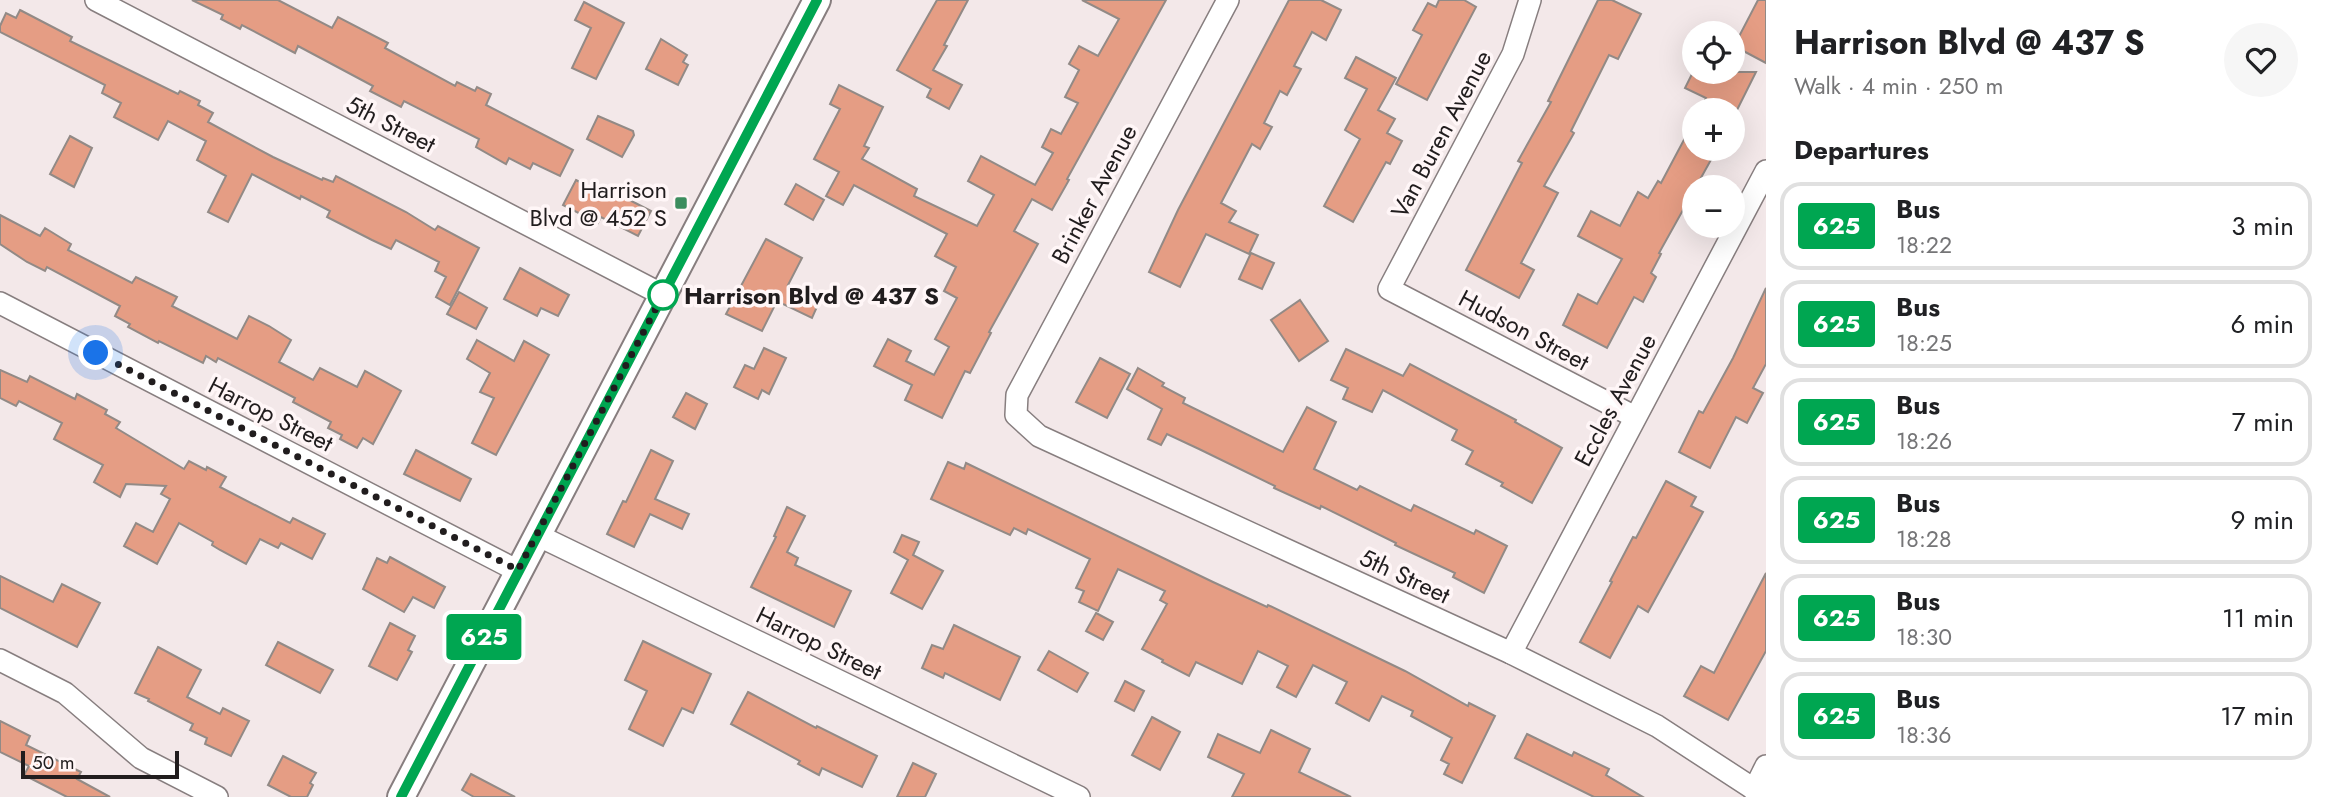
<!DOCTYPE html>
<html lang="en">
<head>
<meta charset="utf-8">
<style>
  body { margin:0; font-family:Jost,sans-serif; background:#f6f6f6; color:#202124; height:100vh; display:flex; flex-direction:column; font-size:26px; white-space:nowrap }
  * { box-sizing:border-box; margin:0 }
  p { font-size:23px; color:#757577 }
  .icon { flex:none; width:38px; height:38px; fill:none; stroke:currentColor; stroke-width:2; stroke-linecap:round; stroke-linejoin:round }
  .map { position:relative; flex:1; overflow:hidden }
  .panel { display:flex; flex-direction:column; background:#fff; width:560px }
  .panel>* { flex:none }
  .badge { padding:0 14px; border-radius:5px; font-size:24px; line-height:46px }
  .fabs { position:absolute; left:1682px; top:21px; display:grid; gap:14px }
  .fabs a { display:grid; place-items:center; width:63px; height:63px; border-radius:50%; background:#fff; box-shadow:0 7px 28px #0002; font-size:35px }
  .scale { position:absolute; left:21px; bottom:18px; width:158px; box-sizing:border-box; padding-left:7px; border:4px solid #211d1e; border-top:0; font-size:19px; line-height:24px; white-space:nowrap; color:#211d1e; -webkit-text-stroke:5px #fff6f7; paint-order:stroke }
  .you { position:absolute; width:35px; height:35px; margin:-18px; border:5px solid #fff; border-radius:50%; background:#1a73e8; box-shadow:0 0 0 10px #1a73e833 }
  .map>.badge { position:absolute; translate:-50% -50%; box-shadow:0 0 0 4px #fff }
  h2 { padding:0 28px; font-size:26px; line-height:63px }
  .round { display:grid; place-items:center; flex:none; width:74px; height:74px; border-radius:37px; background:#f6f6f6 }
  .headline { display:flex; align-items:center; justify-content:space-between; height:119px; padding:0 28px }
  h1 { font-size:33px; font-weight:700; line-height:52px }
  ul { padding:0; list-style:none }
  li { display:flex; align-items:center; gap:21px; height:88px; margin:0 14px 10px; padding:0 14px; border:4px solid #e0e0e0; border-radius:21px }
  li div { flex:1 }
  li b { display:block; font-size:26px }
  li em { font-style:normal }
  li .badge { min-width:77px; font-weight:700; text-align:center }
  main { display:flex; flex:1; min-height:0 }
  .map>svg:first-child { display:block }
  .building { fill:#e59d84; stroke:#928a86; stroke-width:2 }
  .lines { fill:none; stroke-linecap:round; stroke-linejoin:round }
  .minor-casing { stroke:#877e7f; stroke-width:24 }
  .major-casing { stroke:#877e7f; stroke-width:30 }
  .minor { stroke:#fff; stroke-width:21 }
  .major { stroke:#fff; stroke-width:26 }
  .line-casing { stroke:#fff; stroke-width:16 }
  .line { stroke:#00a651; stroke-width:10 }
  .walk { stroke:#211d1e; stroke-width:7; stroke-dasharray:0 12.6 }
  .poi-dot { fill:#3c8d5e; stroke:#fff6f7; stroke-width:2.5 }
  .stop-dot { fill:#fff; stroke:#00a651; stroke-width:3.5 }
  .labels { text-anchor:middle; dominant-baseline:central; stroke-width:7; stroke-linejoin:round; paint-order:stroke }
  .street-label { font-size:24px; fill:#211d1e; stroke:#fff6f7 }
  .poi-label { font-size:24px; fill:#211d1e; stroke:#fff6f7; text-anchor:end }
  .stop-label { font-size:24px; font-weight:bold; fill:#211d1e; stroke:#fff6f7; text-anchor:start }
</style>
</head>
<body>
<main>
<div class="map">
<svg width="1766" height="797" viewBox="0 0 1766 797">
  <rect width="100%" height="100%" fill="#f3e8e9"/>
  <g class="building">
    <polygon points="192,0 278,0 332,28 338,17 388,43 385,48 455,86 457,82 475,91 477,87 491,94 486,105 573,150 560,176 533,163 530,169 509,158 506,164 476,147 479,139 404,101 401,107 370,91 373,86 298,46 295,53 242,25 240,29 221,19 223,15"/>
    <polygon points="937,0 968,0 944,45 947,46 933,70 962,85 949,109 927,97 931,89 897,70"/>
    <polygon points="1082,0 1166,0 1067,179 1069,180 1052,210 1032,199 1014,231 1038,244 989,332 991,333 970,373 965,371 942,418 905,400 912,385 874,366 888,339 911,351 906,361 934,375 949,347 935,339 957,298 944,291 956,267 935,256 947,234 854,185 843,205 826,196 839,172 814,159 840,109 830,104 839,85 883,107 864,146 869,148 862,159 917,189 914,196 977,226 994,195 968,181 981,156 1035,185 1053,153 1042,147 1051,129 1061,134 1078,103 1065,97 1079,70 1069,64 1079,46 1098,56 1119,19"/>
    <polygon points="1289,0 1321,0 1341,10 1326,40 1312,32 1294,66 1301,69 1287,95 1280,91 1264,123 1272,127 1260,149 1252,144 1221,203 1236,211 1229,222 1258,235 1249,254 1206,234 1180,287 1149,272 1178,210"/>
    <polygon points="1439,0 1464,0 1476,7 1427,100 1396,84 1422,35 1413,30 1428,3 1436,7"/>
    <polygon points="1598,0 1612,0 1641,14 1618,59 1609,55 1571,131 1574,133 1544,186 1558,193 1521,263 1534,270 1519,298 1466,270 1522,163 1518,161 1551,102 1548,101"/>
    <polygon points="1758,0 1766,0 1766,63 1734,46"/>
    <polygon points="584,2 624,23 596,79 572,68 591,28 575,20"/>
    <polygon points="20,10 72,37 70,41 178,94 180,91 200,101 198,105 213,113 208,122 273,157 322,180 323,178 333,182 336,176 406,212 435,230 438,226 479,248 450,305 436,297 446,277 435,271 439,262 396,240 391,249 372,240 327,217 330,211 301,196 300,199 252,174 228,222 208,212 226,176 197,160 206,141 168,121 158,140 114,117 121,103 102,93 105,85 0,32 0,26 6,13 16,18"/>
    <polygon points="661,39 687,55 683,62 688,65 678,85 646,69"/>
    <polygon points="1356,57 1396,78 1378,110 1395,119 1387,133 1402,141 1390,164 1386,162 1353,222 1324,206 1360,139 1345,130 1367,89 1345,78"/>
    <polygon points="1693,72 1756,72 1737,110 1715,110 1703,104 1706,98 1685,88"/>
    <polygon points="598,116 633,131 634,135 622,157 587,139"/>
    <polygon points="1694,121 1694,149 1717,149 1659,253 1661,254 1651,273 1656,277 1643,302 1634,297 1607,348 1563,325 1578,294 1597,304 1622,259 1578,236 1591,211 1620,226 1638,192 1648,198 1658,181 1661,183"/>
    <polygon points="70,136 92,148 74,187 50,174"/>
    <polygon points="576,180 607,197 610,190 651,211 638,236 601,217 598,223 563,205"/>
    <polygon points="796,184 824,200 813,220 785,204"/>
    <polygon points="0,215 40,236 45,228 71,244 68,250 132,283 136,277 177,297 172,306 237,339 249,316 269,326 291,340 279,362 313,380 320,368 357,387 365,371 401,391 373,444 363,438 357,448 340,439 342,435 328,428 331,422 293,402 295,398 218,358 216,362 206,356 203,363 159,341 158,343 128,327 130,324 115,316 120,306 47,267 45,271 27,262 0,244"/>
    <polygon points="766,239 802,258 788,285 820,300 812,318 777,301 762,331 726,314"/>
    <polygon points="1251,253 1274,263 1262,289 1239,279"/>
    <polygon points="520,268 569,295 558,316 541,308 537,316 504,299"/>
    <polygon points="1766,288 1766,364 1753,388 1763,393 1747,423 1736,417 1710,468 1679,452 1699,411 1703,413 1733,358"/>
    <polygon points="459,292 487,308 476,329 447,314"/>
    <polygon points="1300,300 1328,341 1299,361 1271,320"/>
    <polygon points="477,340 514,361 524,341 549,355 496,455 472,443 494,398 480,392 490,373 467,359"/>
    <polygon points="764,348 786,358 769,394 762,390 758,399 734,387 745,365 754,369"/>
    <polygon points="1346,349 1403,376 1410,364 1516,420 1515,422 1562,448 1532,503 1501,486 1503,483 1466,464 1473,451 1452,440 1457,430 1383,390 1372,412 1343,399 1348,388 1331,380"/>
    <polygon points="1100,358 1130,374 1107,418 1076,402"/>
    <polygon points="1138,368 1164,383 1162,386 1185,398 1183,403 1283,452 1307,407 1336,422 1314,469 1357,490 1360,486 1411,511 1414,505 1474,534 1476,530 1507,546 1484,593 1453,577 1455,573 1395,545 1396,543 1321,506 1320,509 1274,488 1275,486 1199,449 1167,434 1161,445 1148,439 1162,409 1127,389"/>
    <polygon points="0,370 27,382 30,376 75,399 77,394 107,410 105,414 120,422 116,428 184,469 189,461 206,470 207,467 226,477 220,487 290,523 293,518 325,534 312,559 281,543 278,548 260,539 246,564 220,550 212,545 213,542 179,523 157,564 124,546 136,523 153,532 170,499 161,494 166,486 126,484 120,497 94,482 103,465 54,439 62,423 19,401 16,406 0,398"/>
    <polygon points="686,393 707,404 695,429 673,417"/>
    <polygon points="416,450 471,479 460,501 404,474"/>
    <polygon points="651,450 673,461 655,499 689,514 682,529 650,514 634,547 607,534 623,501 626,502"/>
    <polygon points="948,462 964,469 966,463 1213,582 1267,607 1268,605 1405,671 1468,706 1469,703 1495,716 1462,783 1444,774 1449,764 1441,760 1452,738 1411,716 1413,711 1382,696 1369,721 1336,703 1347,682 1313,665 1296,697 1277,687 1288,666 1258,651 1242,684 1196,662 1189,676 1162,662 1163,660 1142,649 1167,604 1160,600 1165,591 1118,569 1098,611 1079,602 1084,591 1076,588 1090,559 1028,529 1026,534 1014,528 1010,535 931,499"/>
    <polygon points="1666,481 1696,497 1691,506 1703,512 1648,612 1638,606 1610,658 1580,642 1612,582 1610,581 1633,537 1636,538"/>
    <polygon points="787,507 805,516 787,552 798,558 795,565 851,591 834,627 751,587 776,537 774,536"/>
    <polygon points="902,535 919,542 913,555 943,571 922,609 891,593 908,560 894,552"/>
    <polygon points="390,557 445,587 434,608 413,597 404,612 363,589 377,558 387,563"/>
    <polygon points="1766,573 1766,651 1728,720 1684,696 1701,666 1714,673"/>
    <polygon points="0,576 53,602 62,584 100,603 77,647 0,608"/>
    <polygon points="1096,613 1113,622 1103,640 1086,631"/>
    <polygon points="390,623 415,636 408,650 412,652 397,680 369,666"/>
    <polygon points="954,625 1020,657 1000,700 945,673 943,678 922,668 932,645 943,649"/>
    <polygon points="643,641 711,674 693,713 682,708 663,746 629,729 647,691 625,680"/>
    <polygon points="278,642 333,670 320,693 266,665"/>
    <polygon points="158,647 201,670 187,697 220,714 223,708 249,721 231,756 205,744 207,738 190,730 193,724 148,701 149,699 135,693"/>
    <polygon points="1049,651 1088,673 1077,692 1038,670"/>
    <polygon points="1125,681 1144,691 1134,711 1115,701"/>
    <polygon points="748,692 816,728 817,726 877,756 862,787 822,768 819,775 798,764 800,761 731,724"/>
    <polygon points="1152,717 1180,732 1160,770 1132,755"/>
    <polygon points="0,721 30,736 26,745 81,772 77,779 110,797 67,797 24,775 29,766 0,752"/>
    <polygon points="1271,730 1310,749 1299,772 1351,797 1232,797 1244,774 1208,757 1218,734 1260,753"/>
    <polygon points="1527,734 1572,756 1574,752 1609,769 1606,775 1643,797 1594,797 1515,758"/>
    <polygon points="283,756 316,773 310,783 313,785 307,797 291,797 268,785"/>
    <polygon points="913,763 936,774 925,797 897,797"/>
    <polygon points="471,774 515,797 474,797 462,790"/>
  </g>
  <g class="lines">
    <defs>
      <g id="minor">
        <polyline points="96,0 663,295"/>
        <polyline points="1228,0 1017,395 1016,415 1039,436 1511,653 1657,726 1766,797"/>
        <polyline points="1530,0 1513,54 1389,289 1635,417"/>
        <polyline points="0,303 518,571"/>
        <polyline points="537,535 1079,797"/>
        <polyline points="1511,653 1766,171"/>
        <polyline points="0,660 65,693 141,758 217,797"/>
        <polyline points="1754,790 1766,766"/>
      </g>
      <polyline id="major" points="401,797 817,0"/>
    </defs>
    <use href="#minor" class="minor-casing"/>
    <use href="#major" class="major-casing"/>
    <use href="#minor" class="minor"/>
    <use href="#major" class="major"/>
  </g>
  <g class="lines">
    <defs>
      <polyline id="line" points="401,797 817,0"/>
    </defs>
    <use href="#line" class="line-casing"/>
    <use href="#line" class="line"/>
    <polyline class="walk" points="96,353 518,570 663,295"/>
  </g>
  <rect class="poi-dot" x="674" y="196" width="14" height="14" rx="3.5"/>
  <circle class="stop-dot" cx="663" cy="295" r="14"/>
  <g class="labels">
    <g class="street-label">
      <text transform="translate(391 124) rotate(27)">5th Street</text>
      <text transform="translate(1441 134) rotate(-62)">Van Buren Avenue</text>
      <text transform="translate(1094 194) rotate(-62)">Brinker Avenue</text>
      <text transform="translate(1524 330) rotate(28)">Hudson Street</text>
      <text transform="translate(1615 400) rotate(-62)">Eccles Avenue</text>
      <text transform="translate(271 414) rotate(27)">Harrop Street</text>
      <text transform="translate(1405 576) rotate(25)">5th Street</text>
      <text transform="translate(819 643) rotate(26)">Harrop Street</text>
    </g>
    <g class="poi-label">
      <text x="667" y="189">Harrison<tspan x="667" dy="28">Blvd @ 452 S</tspan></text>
    </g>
    <g class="stop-label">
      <text x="684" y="295">Harrison Blvd @ 437 S</text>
    </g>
  </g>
</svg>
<div class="fabs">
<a><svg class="icon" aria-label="locate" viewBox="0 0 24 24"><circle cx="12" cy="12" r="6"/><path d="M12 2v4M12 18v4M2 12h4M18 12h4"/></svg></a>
<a>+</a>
<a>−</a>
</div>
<div class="scale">50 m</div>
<div class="you" style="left:96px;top:353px"></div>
<b class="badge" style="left:484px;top:637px;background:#00a651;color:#fff">625</b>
</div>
<section class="panel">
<div class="headline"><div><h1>Harrison Blvd @ 437 S</h1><p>Walk · 4 min · 250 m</p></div><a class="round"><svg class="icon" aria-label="heart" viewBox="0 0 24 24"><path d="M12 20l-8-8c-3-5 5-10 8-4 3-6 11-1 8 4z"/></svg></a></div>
<h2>Departures</h2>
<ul>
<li><span class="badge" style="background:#00a651;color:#fff">625</span><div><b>Bus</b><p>18:22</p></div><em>3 min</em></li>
<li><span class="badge" style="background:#00a651;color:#fff">625</span><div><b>Bus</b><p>18:25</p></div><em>6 min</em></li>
<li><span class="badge" style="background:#00a651;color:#fff">625</span><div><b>Bus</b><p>18:26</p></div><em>7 min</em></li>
<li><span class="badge" style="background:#00a651;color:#fff">625</span><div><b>Bus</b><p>18:28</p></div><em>9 min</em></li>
<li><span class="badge" style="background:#00a651;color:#fff">625</span><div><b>Bus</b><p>18:30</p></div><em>11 min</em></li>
<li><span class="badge" style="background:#00a651;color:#fff">625</span><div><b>Bus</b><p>18:36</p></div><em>17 min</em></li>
</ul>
</section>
</main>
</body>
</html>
